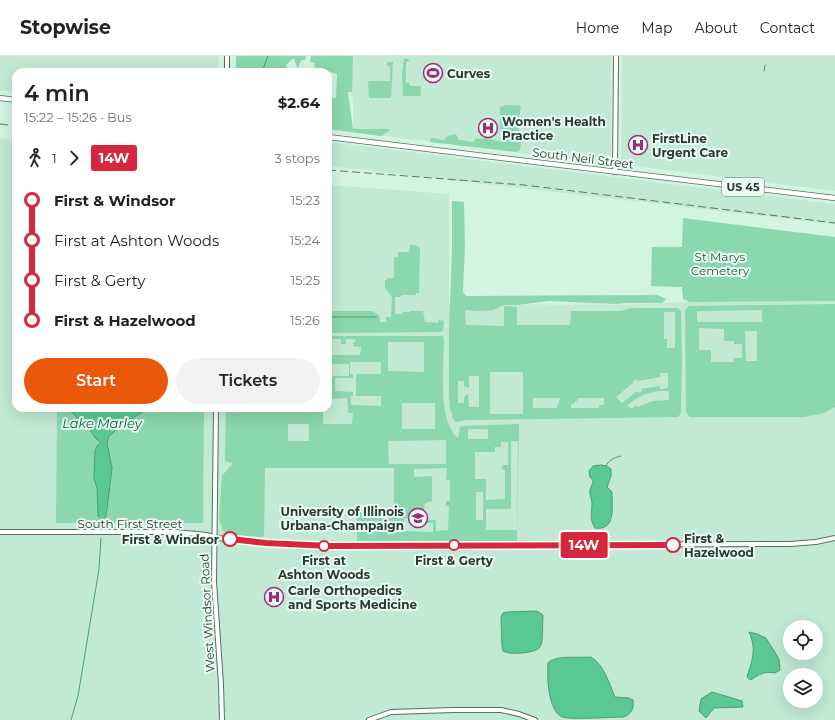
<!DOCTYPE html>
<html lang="en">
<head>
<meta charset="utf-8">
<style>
  body { margin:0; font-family:Montserrat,sans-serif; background:#f2f2f2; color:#222; height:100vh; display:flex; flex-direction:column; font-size:15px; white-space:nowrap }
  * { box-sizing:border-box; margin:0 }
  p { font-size:13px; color:#767676 }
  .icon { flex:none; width:22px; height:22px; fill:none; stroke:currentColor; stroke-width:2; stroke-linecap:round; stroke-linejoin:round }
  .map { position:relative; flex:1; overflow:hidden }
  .side { position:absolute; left:12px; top:12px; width:320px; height:344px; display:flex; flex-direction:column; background:#fff; border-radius:12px; box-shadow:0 4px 16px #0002 }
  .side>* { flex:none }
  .badge { padding:0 8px; border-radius:3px; font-size:14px; line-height:26px }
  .controls { position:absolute; left:783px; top:564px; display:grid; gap:8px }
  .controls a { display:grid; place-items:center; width:40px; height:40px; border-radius:50%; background:#fff; box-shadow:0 4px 16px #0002; font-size:20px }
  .map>.badge { position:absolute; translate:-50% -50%; box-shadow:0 0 0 2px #fff }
  .legs { display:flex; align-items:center; gap:6px; height:44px; padding:0 12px; font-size:13px }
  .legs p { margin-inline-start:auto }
  .overview { display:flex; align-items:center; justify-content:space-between; height:68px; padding:0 12px }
  h1 { font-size:22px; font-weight:600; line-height:30px }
  .action { display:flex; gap:8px; margin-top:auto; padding:8px 12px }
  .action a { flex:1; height:46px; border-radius:24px; background:#ea580c; color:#fff; font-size:16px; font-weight:600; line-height:46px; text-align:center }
  .action a+a { background:#f2f2f2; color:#222 }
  ul { padding:0 12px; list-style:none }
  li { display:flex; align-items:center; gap:14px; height:40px; font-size:15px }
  li i { display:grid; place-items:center; width:6px; height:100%; margin:0 5px; background:currentColor }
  li i::after { content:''; width:10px; height:10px; margin:-5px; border:3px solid; border-radius:50%; background:#fff }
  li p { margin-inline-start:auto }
  li:first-child i { background:linear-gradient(#0000 50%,currentColor 0) }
  li:last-child i { background:linear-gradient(currentColor 50%,#0000 0) }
  header { display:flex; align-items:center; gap:24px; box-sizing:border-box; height:56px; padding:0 20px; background:#fff; border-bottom:1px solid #e0e0e0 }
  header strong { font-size:19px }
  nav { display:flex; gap:22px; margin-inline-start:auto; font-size:14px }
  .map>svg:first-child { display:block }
  .built { fill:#c1e9d3; fill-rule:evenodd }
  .green { fill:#8bd7af; fill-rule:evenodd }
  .water { fill:#5ac894; stroke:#4c9d76 }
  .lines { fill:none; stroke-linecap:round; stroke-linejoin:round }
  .stream { stroke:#4c9d76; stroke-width:1 }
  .secondary-casing { stroke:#537161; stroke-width:6 }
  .primary-casing { stroke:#537161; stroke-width:6 }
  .secondary { stroke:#fff; stroke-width:4 }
  .primary { stroke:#fff; stroke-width:4.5 }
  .rail { stroke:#607469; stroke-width:1; stroke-dasharray:8 4; stroke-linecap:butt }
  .line-1-casing { stroke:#fff; stroke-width:9 }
  .line-1 { stroke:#d7263d; stroke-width:6 }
  .stop-1-dot { fill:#fff; stroke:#d7263d; stroke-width:2 }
  .labels { text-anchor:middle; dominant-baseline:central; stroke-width:4; stroke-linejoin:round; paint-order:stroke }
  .shield { fill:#e9fdf2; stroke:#64736b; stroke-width:1 }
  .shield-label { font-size:11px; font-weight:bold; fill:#2b3831 }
  .poi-label { font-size:12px; font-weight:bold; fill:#2b3831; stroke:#e9fdf2; text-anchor:start }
  .street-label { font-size:12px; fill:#2b3831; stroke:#e9fdf2 }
  .park-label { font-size:12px; fill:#24523c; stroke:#e9fdf2 }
  .stop-label { font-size:12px; font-weight:bold; fill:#2b3831; stroke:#e9fdf2 }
  .water-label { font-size:13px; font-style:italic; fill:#055f3e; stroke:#e9fdf2 }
</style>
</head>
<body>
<header>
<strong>Stopwise</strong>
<nav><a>Home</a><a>Map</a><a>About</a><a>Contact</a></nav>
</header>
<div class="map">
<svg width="835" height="664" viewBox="0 0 835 664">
  <rect width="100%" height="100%" fill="#d2f4e1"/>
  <g class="built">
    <polygon points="0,0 219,0 218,16 16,16 16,36 0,34"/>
    <polygon points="350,0 611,0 611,98 607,106 602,107 353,76 353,42 350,36"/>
    <polygon points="622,0 835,0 835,135 626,109 621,104"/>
    <path d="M0,82L16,84V352H328V129L449,138V248L623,249L690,246L835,245V664H0ZM790,571H816V597H790ZM790,619H816V645H790Z"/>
    <polygon points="328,86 835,148 835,168 328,110"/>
  </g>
  <g class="green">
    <polygon points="236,0 306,0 305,4 301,4 298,12 297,11 294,3 292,3 286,9 287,12 296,13 295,16 236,16"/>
    <polygon points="311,0 353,0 352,36 348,36 353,73 389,73 390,47 389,75 381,80 328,73 328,41 336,42 337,18 314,11 315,7 310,6"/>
    <polygon points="404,2 410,4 410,5 406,6 406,27 409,27 410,30 421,30 421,38 420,40 403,40 402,17"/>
    <polygon points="387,6 393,6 391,42 369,42 368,25 390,25 390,10 387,10"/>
    <path d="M507,49L521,50L518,68L521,88L520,94L517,96L430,86L431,82L444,84L448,80L456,78L459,84C464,84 469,86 474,86L475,83C480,83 485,82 490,83C495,84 499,86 504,85L506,79L500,73V51Z"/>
    <path d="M452,145L464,146L465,190L463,236L466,240L657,239L666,243L662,247H628L615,248L549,245L517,249H504L493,254L477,255L465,254L466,269L504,270V250L517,251V269H570L571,255H621L630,252H678L681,255L682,304L681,357L678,361L467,364L455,366L452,360H453L450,353L449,338V277L452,194ZM664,256H675V292H667V283H664ZM490,316H523V358H490ZM660,317H668V332L660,333V330L641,333L642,335L638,337L637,335L622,347L616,341L633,327V325L637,323L638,325L660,321ZM469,320H479V351H469L468,338L464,341V347H458V325H464V330L469,332ZM659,335H669V344L653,345L637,351L636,349L632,353L627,350C636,341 646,337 659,335ZM533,342H560L557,352H533ZM578,342H604V349H599V352H571V349L577,345Z"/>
    <polygon points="683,162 835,181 835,245 690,246 683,243 682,231 651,230 652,191 682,191"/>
    <polygon points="410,189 415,189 420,192 419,237 416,237 416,239 403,239 400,241 395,241 395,258 402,258 402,256 410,256 410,255 423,255 425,266 438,267 439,264 444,265 443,275 440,276 328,277 328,255 372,255 379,259 380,266 386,266 386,261 391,261 392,241 385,232 385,225 388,222 394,222 394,201 398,201 398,196 409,196"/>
    <path d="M835,248V351L824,357L804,361H690L688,359L686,355L685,255L689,250ZM762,254V266H697V255ZM699,272L724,273V285H734V288H742V302H734V306H711V294H699ZM757,275V305H746L745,275Z"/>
    <path d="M328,280H443L444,283C444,308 437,365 458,382L460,371L463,370L519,368L517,485H357V453H394V412H265L264,480L262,481C252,480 232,480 223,475L219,462L222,420L233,407L225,405L226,352H323V368H352L353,357H348L347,342L328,343V299H360L361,291L353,290V287L355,286V283H346V288H341V283H330V290L328,292ZM388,286H424V316L388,315ZM350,306H381V318H356V340H381V350L351,349V340H353V336L335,335V322H353V318H350ZM329,308H349V320H332V317H329ZM402,347H435V373H402ZM288,368H309V385H288ZM468,373H488V383H468ZM388,385L446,384V408H389ZM511,385H518L517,474H486V453H511ZM501,386H508V409H502V414H505V443L486,444V423H475V396H495V391H501ZM447,412L446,424H450V445H446V450H449L448,474L436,475V464H427L423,461L425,447L432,445V420L414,421V413ZM476,436H483V464H476ZM405,462H421L425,467H433V476L402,475Z"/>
    <polygon points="57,352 67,352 87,370 90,376 101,387 95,395 94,423 97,432 98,460 106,460 112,412 107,387 109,380 120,371 148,352 204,352 203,467 56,467"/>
  </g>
  <g class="water">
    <polygon points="67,352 148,352 120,371 109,380 107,387 112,412 106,461 102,463 98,460 97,432 94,423 95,395 97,390 101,386 96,383 87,370"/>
    <path d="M601,409L607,410L611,413V420L607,431L612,436C612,451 616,475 595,472C589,462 592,457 592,447C592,443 589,438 590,434C591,428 596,426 590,421L589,415L593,410Z"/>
    <path d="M537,555L543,559L542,586C541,590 539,593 536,594C529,597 510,599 503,595L502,590L501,561L503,557L507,556Z"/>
    <path d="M749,576L757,578L766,582L779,603L780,614L775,617C765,615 759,618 751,624L747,621C752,605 757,593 749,576Z"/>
    <path d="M591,601C604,609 609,627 615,641L629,642L633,644C634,653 632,657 624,661C612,661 572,664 562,661C548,654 547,622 548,607C554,599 580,602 591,601Z"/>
    <polygon points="712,636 742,645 743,651 714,652 706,662 699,655 701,643"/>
  </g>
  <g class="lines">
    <g class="stream">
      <polyline points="764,15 765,9"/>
      <polyline points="262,16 268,0"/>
      <polyline points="328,261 376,261"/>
      <path d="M606,410C608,404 616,401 621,400"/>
      <polyline points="71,664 78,640 99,513 101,482"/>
    </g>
    <defs>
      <g id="secondary">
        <polyline points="227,16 227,0"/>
        <polyline points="615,116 616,0"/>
        <polyline points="216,352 214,526 221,628 222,664"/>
        <polyline points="0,476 176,476 206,479 224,483 266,487 330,490 790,488 816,486 835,482"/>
        <polyline points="369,664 391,656 453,654 501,654 519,658 535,664"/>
      </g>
      <g id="primary">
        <polyline points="0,42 16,44"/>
        <polyline points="328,81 835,142"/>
      </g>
    </defs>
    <use href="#secondary" class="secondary-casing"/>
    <use href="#primary" class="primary-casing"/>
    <use href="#secondary" class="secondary"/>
    <use href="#primary" class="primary"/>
    <g class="rail">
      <polyline points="0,68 16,70"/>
      <polyline points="328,114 524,129 835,167"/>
    </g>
  </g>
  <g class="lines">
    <defs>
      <polyline id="line-1" points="230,483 266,487 330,490 673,489"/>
    </defs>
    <use href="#line-1" class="line-1-casing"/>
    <use href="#line-1" class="line-1"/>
  </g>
  <defs>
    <symbol id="stadium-ring" viewBox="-11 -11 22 22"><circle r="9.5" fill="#e9fdf2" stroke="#a0287f" stroke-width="1.5"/><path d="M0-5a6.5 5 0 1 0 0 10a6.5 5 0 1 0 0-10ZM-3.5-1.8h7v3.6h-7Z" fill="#a0287f"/></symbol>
    <symbol id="hospital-ring" viewBox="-11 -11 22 22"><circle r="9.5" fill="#e9fdf2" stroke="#a0287f" stroke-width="1.5"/><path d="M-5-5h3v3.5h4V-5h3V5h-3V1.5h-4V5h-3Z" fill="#a0287f"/></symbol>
    <symbol id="university-ring" viewBox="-11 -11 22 22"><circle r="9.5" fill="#e9fdf2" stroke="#a0287f" stroke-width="1.5"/><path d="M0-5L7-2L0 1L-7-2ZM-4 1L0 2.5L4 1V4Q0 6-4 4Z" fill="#a0287f"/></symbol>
  </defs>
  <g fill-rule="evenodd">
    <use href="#stadium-ring" x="422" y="6" width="22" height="22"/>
    <use href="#hospital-ring" x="477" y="61" width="22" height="22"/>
    <use href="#hospital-ring" x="627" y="78" width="22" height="22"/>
    <use href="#university-ring" x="407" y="451" width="22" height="22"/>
    <use href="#hospital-ring" x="263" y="530" width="22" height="22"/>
  </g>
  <g class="stop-1-dot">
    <circle cx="230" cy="483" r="7"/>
    <circle cx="454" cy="489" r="5"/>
    <circle cx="673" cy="489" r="7"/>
    <circle cx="324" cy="490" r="5"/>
  </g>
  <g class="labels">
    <rect class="shield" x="722" y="122" width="42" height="18" rx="3"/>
    <g class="shield-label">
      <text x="743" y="131">US 45</text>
    </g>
    <g class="poi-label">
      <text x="447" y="17">Curves</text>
      <text x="502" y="65">Women's Health<tspan x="502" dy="14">Practice</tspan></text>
      <text x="652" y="82">FirstLine<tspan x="652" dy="14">Urgent Care</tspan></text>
      <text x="404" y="455" text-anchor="end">University of Illinois<tspan x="404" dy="14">Urbana-Champaign</tspan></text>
      <text x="288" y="534">Carle Orthopedics<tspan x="288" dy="14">and Sports Medicine</tspan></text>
    </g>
    <g class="street-label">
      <text transform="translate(583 102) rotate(7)">South Neil Street</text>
      <text x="130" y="467">South First Street</text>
      <text transform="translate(207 557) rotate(-93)">West Windsor Road</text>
    </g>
    <g class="park-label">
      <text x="720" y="200">St Marys<tspan x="720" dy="14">Cemetery</tspan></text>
    </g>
    <g class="stop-label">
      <text x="684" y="482" text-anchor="start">First &amp;<tspan x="684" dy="14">Hazelwood</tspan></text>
      <text x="219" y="483" text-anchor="end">First &amp; Windsor</text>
      <text x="324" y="504">First at<tspan x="324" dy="14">Ashton Woods</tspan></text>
      <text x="454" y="504">First &amp; Gerty</text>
    </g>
    <g class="water-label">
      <text x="102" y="367">Lake Marley</text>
    </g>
  </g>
</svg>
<div class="controls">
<a><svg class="icon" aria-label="locate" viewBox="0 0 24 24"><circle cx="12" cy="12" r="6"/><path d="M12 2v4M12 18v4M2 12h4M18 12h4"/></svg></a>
<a><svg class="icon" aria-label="layers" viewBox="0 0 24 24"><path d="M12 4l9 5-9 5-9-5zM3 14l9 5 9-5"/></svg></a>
</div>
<b class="badge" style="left:584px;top:489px;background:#d7263d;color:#fff">14W</b>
<section class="side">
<div class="overview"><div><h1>4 min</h1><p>15:22 – 15:26 · Bus</p></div><b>$2.64</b></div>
<div class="legs"><svg class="icon" aria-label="walk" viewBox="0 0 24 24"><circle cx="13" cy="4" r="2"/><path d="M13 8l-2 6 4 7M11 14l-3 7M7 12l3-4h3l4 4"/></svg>1<svg class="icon" aria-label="forward" viewBox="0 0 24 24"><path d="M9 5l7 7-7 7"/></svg><b class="badge" style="background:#d7263d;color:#fff">14W</b><p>3 stops</p></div>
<ul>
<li><i style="color:#d7263d"></i><b>First &amp; Windsor</b><p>15:23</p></li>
<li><i style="color:#d7263d"></i><span>First at Ashton Woods</span><p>15:24</p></li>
<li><i style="color:#d7263d"></i><span>First &amp; Gerty</span><p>15:25</p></li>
<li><i style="color:#d7263d"></i><b>First &amp; Hazelwood</b><p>15:26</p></li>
</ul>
<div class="action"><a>Start</a><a>Tickets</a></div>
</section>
</div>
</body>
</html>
